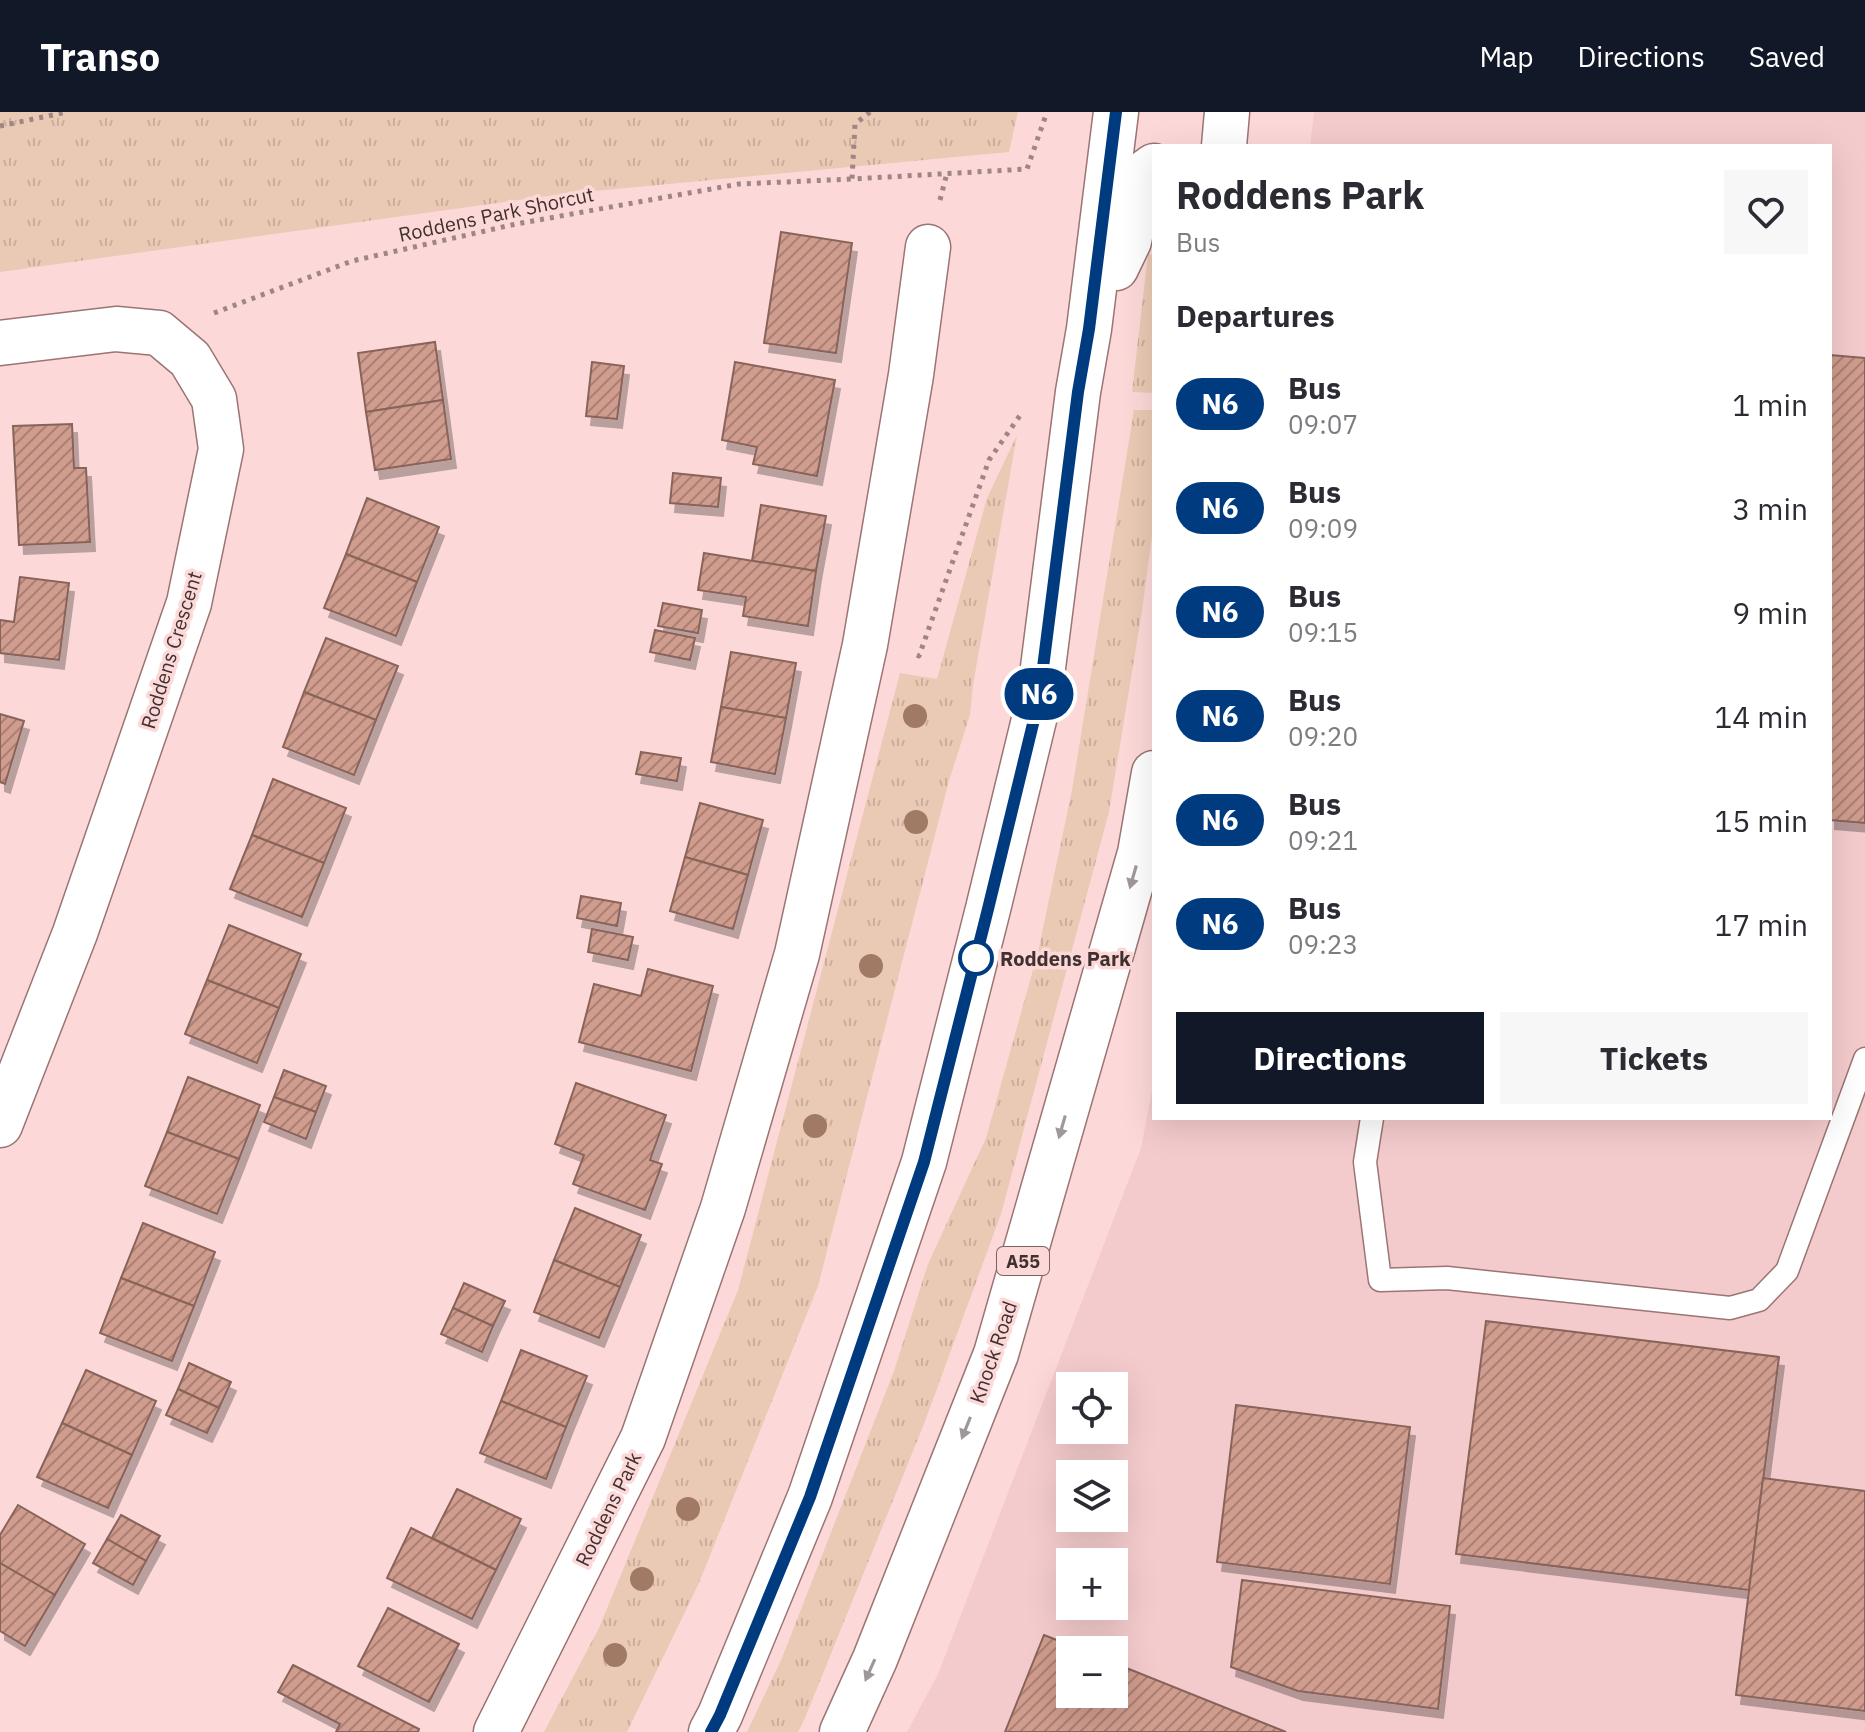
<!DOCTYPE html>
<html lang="en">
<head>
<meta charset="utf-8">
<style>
  body { margin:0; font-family:"IBM Plex Sans",sans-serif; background:#f7f7f7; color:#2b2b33; height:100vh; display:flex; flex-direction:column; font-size:30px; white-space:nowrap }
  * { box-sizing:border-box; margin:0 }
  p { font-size:26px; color:#7c7c81 }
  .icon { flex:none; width:44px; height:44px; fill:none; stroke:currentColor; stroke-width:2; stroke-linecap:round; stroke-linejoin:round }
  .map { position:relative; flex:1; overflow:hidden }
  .drawer { position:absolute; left:1152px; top:32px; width:680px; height:976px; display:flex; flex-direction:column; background:#fff; border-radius:0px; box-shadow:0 8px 32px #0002 }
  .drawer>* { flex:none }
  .badge { padding:0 16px; border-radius:26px; font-size:28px; line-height:52px }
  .fabs { position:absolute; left:1056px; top:1260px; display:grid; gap:16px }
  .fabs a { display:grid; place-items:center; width:72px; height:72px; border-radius:0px; background:#fff; box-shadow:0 8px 32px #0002; font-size:40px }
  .map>.badge { position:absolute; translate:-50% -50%; box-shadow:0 0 0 4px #fff }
  h2 { padding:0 24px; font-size:30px; line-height:72px }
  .round { display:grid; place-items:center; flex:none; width:84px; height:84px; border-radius:0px; background:#f7f7f7 }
  .overview { display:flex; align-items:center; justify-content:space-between; height:136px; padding:0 24px }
  h1 { font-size:38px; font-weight:700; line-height:60px }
  .primary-button { display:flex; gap:16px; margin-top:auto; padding:16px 24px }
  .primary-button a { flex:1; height:92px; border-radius:0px; background:#111827; color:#fff; font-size:32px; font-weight:700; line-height:92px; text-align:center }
  .primary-button a+a { background:#f7f7f7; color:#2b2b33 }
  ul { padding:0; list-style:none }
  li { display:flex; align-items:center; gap:24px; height:104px; padding:0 24px }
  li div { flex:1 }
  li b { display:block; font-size:30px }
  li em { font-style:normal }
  li .badge { min-width:88px; font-weight:700; text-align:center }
  header { display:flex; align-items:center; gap:48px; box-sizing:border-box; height:112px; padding:0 40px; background:#111827; color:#fff }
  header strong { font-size:38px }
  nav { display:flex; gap:44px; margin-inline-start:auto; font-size:28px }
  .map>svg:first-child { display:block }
  .built { fill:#f4cbcc; fill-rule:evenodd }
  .grass { fill:url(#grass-tufts) }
  .building { fill:url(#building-hatch); stroke:#88645a; stroke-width:2; filter:url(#shadow) }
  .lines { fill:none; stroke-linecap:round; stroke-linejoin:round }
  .lane-casing { stroke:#9b7474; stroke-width:25 }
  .street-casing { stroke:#9b7474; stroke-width:47 }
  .highway-casing { stroke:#9b7474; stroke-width:47 }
  .path { stroke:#9f8584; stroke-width:5; stroke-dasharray:4 6; stroke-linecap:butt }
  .lane { stroke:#fff; stroke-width:22 }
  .street { stroke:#fff; stroke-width:44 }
  .highway { stroke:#fff; stroke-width:44 }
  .tree { fill:#a17a66 }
  .oneway { fill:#a09898 }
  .line-casing { stroke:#fff; stroke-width:18 }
  .line { stroke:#003b80; stroke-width:12 }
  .stop-dot { fill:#fff; stroke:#003b80; stroke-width:4 }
  .labels { text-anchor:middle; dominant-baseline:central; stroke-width:7; stroke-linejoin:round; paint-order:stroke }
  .shield { fill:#fcd9d8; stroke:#796362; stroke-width:2 }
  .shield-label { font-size:18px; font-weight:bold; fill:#413030 }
  .street-label { font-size:20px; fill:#413030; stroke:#fcd9d8 }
  .stop-label { font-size:20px; font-weight:bold; fill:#413030; stroke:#fcd9d8; text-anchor:start }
</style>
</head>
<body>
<header>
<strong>Transo</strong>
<nav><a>Map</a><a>Directions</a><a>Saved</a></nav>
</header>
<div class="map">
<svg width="1865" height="1620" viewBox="0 0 1865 1620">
  <defs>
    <pattern id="grass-tufts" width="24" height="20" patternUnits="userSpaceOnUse" patternTransform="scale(2)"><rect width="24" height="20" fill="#eacab4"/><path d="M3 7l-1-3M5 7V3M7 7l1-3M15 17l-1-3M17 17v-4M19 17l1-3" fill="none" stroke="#caae9b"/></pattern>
    <pattern id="building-hatch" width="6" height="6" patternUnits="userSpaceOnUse" patternTransform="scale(2)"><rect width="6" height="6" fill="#d09c8d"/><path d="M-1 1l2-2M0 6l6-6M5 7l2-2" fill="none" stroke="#aa8074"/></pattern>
    <filter id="shadow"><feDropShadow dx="5" dy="9" stdDeviation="0" flood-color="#0004"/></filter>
  </defs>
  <rect width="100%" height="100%" fill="#fcd9d8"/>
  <path class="built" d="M1314,0H1865V1620H907L938,1562L1141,1036L1154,968V1006H1830V34H1310ZM1070,1274H1114V1318H1070ZM1070,1362H1114V1406H1070ZM1070,1450H1114V1494H1070ZM1070,1538H1114V1582H1070Z"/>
  <g class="grass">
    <polygon points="0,0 1018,0 1009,40 563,82 0,160"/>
    <polygon points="1148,142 1154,143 1154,281 1132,280"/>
    <polygon points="1134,298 1154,298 1154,409 1142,499 1109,700 1001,1102 924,1312 805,1606 798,1620 747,1620 782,1546 894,1259 928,1152 986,1026 1038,840 1072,678"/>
    <polygon points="1017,323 973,573 970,603 949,669 818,1174 699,1471 627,1620 544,1620 599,1516 738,1178 900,561 937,567 987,386"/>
  </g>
  <g class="building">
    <polygon points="781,120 852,131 836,241 764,231"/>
    <polygon points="435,230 443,288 366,300 358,241"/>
    <polygon points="1830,243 1865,246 1865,711 1830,708"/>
    <polygon points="592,250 624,254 617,307 586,304"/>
    <polygon points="735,250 835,268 817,364 753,352 757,335 722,328"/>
    <polygon points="443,288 451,347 375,358 366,300"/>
    <polygon points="72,312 74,356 86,356 90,430 19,433 13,314"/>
    <polygon points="673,361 721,366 718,395 670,391"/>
    <polygon points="367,386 439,415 417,470 346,442"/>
    <polygon points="761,393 826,404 816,459 752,449"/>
    <polygon points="704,441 816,459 808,514 743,504 746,485 698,478"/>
    <polygon points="346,442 417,470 396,524 324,496"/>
    <polygon points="20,465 69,471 59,548 0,541 0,508 14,510"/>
    <polygon points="663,491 702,498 698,521 658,514"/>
    <polygon points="655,518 695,526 690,548 650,540"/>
    <polygon points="326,526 398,554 376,608 304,580"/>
    <polygon points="731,540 796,551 786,606 721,595"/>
    <polygon points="304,580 376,608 354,663 283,635"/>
    <polygon points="721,595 786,606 775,662 711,650"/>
    <polygon points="0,602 24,609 5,672 0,670"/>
    <polygon points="641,640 681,646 677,669 636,662"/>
    <polygon points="273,667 346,696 324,751 252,723"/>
    <polygon points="700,691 763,708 748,763 685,745"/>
    <polygon points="252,723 324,751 302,805 230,777"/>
    <polygon points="685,745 748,763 733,817 670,799"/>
    <polygon points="581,784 621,791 617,814 577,806"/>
    <polygon points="229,813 301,842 279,896 207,868"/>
    <polygon points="592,817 633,825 628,848 588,840"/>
    <polygon points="648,857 713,874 691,959 579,930 594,872 641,884"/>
    <polygon points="207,868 279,896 257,951 185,922"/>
    <polygon points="284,958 326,974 316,1000 274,985"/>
    <polygon points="188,965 260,993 239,1047 167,1020"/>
    <polygon points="576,971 666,1003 650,1048 662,1052 645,1098 573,1072 584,1043 555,1032"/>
    <polygon points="274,985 316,1000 306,1027 264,1010"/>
    <polygon points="167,1020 239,1047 217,1102 145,1074"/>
    <polygon points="575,1096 641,1123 620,1175 554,1148"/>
    <polygon points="143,1111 215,1140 194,1194 121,1166"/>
    <polygon points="554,1148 620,1175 599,1226 534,1200"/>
    <polygon points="121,1166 194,1194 172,1249 100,1221"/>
    <polygon points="464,1171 505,1189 493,1214 453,1196"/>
    <polygon points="453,1196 493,1214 482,1240 441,1222"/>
    <polygon points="1486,1209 1779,1245 1749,1478 1456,1442"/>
    <polygon points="521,1238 587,1264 566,1315 501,1289"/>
    <polygon points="189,1251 231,1270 219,1296 178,1277"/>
    <polygon points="86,1258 156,1289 132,1343 62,1311"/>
    <polygon points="178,1277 219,1296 207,1321 166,1303"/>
    <polygon points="501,1289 566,1315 546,1367 480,1341"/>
    <polygon points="1236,1293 1410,1315 1390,1472 1217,1450"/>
    <polygon points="62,1311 132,1343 108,1396 37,1365"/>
    <polygon points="1763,1366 1865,1379 1865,1599 1736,1583"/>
    <polygon points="457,1377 521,1407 496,1458 432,1426"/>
    <polygon points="18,1393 85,1432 55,1483 0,1451 0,1423"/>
    <polygon points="121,1403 160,1424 146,1449 107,1427"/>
    <polygon points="411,1416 496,1458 472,1507 387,1466"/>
    <polygon points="107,1427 146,1449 133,1473 93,1451"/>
    <polygon points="0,1451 55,1483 25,1534 0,1519"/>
    <polygon points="1242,1468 1450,1494 1438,1597 1298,1579 1231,1555"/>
    <polygon points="388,1496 459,1532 429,1590 358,1554"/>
    <polygon points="1044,1523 1082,1538 1070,1538 1070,1582 1114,1582 1114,1551 1286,1620 1005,1620"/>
    <polygon points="293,1553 419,1617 418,1620 336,1620 340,1612 278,1580"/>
  </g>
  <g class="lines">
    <defs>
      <polyline id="lane" points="1372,1006 1365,1050 1380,1168 1447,1166 1730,1196 1759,1188 1787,1159 1865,947"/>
      <g id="street">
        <polyline points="0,231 116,217 159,221 190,247 214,287 221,337 189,491 75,821 0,1013"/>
        <polyline points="496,1620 643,1326 723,1096 797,842 865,533 911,263 928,135"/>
      </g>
      <g id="highway">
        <polyline points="1224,34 1227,0"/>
        <polyline points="1116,156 1129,129 1143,62 1154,54"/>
        <polyline points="711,1620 720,1603 810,1385 924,1050 988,797 1039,587 1078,280 1089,217 1116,0"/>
        <polyline points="842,1620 875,1547 996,1242 1140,741 1154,661"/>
      </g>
    </defs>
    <use href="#lane" class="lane-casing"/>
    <use href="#street" class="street-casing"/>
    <use href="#highway" class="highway-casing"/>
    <g class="path">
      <polyline points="870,0 855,12 852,67 1027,57 1047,0"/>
      <polyline points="0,14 67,0"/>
      <polyline points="940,88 947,61"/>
      <polyline points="214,201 352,149 516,112 739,72 852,67"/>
      <polyline points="917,543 919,544 989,348 1021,302"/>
    </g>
    <use href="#lane" class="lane"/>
    <use href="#street" class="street"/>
    <use href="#highway" class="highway"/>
  </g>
  <g class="tree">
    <circle cx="915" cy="604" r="12"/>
    <circle cx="916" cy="710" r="12"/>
    <circle cx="871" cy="854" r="12"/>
    <circle cx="815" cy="1014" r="12"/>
    <circle cx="688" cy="1397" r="12"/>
    <circle cx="642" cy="1467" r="12"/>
    <circle cx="615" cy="1543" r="12"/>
  </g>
  <defs><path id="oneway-solid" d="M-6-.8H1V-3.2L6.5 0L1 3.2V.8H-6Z" transform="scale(2)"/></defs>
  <g class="oneway">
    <use href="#oneway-solid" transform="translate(1133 765) rotate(106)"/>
    <use href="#oneway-solid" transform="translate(1062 1015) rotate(106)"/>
    <use href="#oneway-solid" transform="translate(966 1316) rotate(112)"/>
    <use href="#oneway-solid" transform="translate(870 1558) rotate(114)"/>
  </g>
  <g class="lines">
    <defs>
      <polyline id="line" points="711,1620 720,1603 810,1385 924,1050 988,797 1039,587 1078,280 1089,217 1116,0"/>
    </defs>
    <use href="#line" class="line-casing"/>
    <use href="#line" class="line"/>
  </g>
  <circle class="stop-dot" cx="976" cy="846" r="16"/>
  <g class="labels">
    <rect class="shield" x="997" y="1135" width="52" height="28" rx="6"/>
    <g class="shield-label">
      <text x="1023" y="1149">A55</text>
    </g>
    <g class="street-label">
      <text transform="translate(496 102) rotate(-12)">Roddens Park Shorcut</text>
      <text transform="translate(171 538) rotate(-73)">Roddens Crescent</text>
      <text transform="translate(993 1240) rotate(-71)">Knock Road</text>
      <text transform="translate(608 1397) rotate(-64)">Roddens Park</text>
    </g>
    <g class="stop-label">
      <text x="1000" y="846">Roddens Park</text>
    </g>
  </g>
</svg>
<div class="fabs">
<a><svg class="icon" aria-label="locate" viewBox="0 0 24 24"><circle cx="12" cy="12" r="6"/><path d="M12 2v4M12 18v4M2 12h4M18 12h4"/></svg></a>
<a><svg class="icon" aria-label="layers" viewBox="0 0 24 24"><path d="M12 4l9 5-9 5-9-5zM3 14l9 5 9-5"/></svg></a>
<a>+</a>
<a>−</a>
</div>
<b class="badge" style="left:1039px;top:582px;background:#003b80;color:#fff">N6</b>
<section class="drawer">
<div class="overview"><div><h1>Roddens Park</h1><p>Bus</p></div><a class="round"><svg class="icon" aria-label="heart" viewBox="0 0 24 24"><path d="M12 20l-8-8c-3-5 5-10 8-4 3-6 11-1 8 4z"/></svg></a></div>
<h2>Departures</h2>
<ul>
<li><span class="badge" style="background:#003b80;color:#fff">N6</span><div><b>Bus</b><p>09:07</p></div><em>1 min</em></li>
<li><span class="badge" style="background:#003b80;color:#fff">N6</span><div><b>Bus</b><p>09:09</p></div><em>3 min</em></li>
<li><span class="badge" style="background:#003b80;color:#fff">N6</span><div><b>Bus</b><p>09:15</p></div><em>9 min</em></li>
<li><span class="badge" style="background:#003b80;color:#fff">N6</span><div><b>Bus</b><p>09:20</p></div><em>14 min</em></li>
<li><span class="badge" style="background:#003b80;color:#fff">N6</span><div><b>Bus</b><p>09:21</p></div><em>15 min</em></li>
<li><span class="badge" style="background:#003b80;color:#fff">N6</span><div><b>Bus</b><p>09:23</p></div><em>17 min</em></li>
</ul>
<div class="primary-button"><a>Directions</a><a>Tickets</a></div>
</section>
</div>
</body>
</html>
